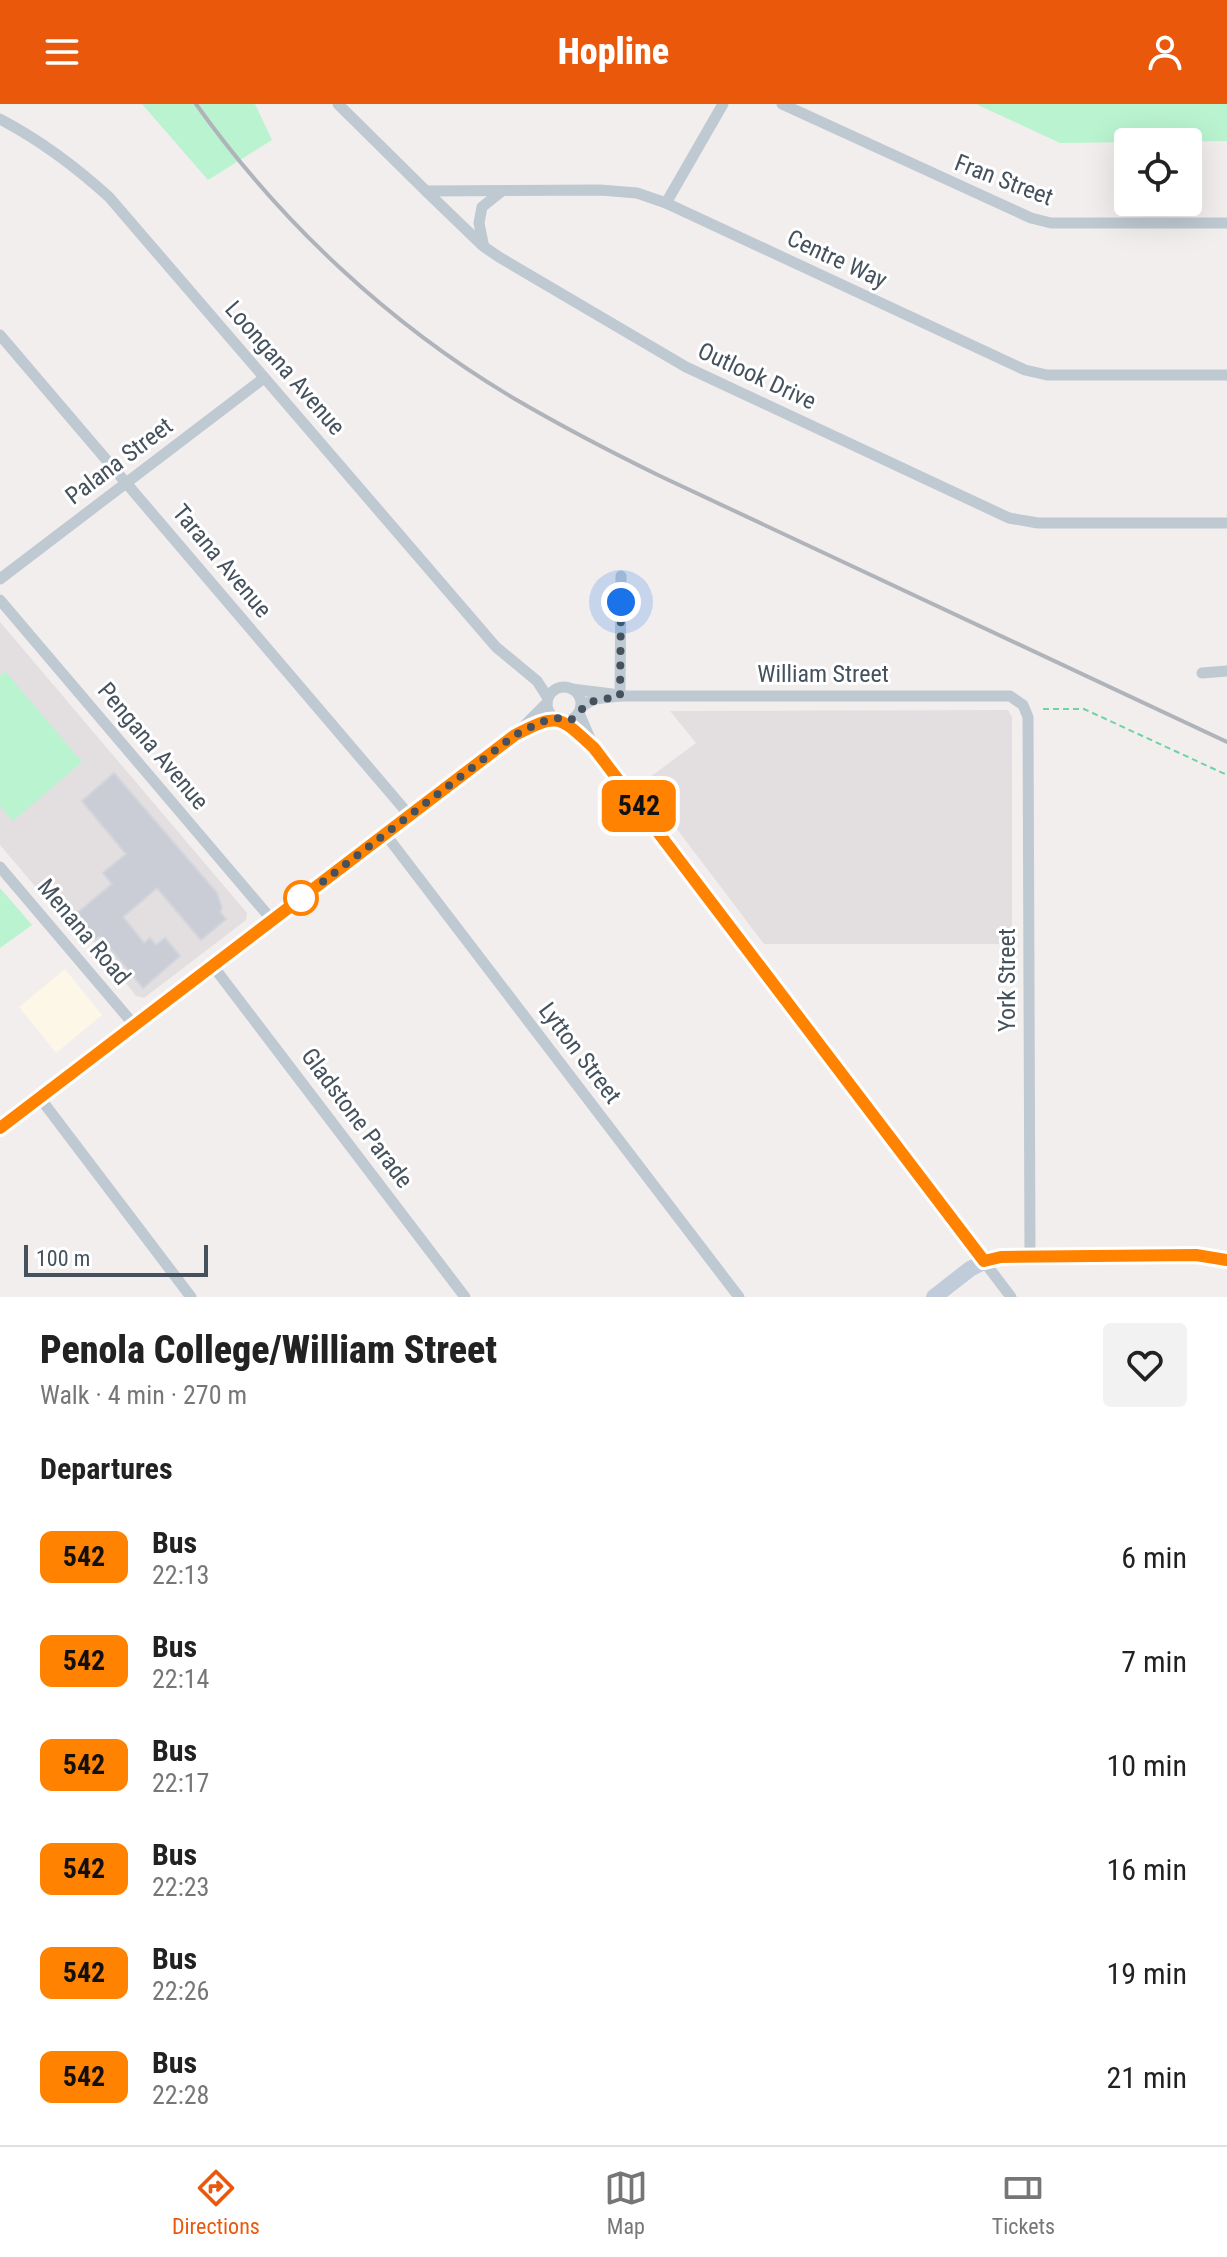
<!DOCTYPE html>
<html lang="en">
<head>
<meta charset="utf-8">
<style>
  body { margin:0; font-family:"Roboto Condensed",sans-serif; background:#f2f2f2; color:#222; height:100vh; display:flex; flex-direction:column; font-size:30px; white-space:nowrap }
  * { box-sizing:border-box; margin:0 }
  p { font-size:26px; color:#767676 }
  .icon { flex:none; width:44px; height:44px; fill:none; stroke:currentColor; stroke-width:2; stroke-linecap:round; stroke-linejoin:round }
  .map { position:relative; height:1193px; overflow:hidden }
  .details { display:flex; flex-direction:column; background:#fff; flex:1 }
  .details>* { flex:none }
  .badge { padding:0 16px; border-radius:12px; font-size:28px; line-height:52px }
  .fabs { position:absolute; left:1114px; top:24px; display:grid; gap:16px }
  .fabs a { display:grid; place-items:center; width:88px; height:88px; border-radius:8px; background:#fff; box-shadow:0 8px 32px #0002; font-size:40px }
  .scale { position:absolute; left:24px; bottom:20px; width:184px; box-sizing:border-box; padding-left:8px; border:4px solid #45525e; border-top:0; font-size:22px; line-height:28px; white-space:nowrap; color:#45525e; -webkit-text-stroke:6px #fff; paint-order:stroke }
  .you { position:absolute; width:40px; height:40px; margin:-20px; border:6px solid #fff; border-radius:50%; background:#1a73e8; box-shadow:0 0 0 12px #1a73e833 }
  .map>.badge { position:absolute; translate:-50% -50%; box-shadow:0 0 0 4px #fff }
  h2 { padding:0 40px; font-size:30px; line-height:72px }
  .round { display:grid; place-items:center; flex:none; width:84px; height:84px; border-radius:8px; background:#f2f2f2 }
  .summary { display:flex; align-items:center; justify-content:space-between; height:136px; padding:0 40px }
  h1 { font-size:38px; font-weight:800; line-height:60px }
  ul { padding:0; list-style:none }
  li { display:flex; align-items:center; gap:24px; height:104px; padding:0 40px }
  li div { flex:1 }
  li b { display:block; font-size:30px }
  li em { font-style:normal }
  li .badge { min-width:88px; font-weight:700; text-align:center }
  header { display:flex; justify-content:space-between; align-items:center; height:104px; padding:0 40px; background:#ea580c; color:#fff; font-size:36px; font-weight:800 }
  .menu { display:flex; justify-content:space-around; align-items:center; height:112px; border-top:2px solid #e0e0e0; background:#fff; font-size:22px; color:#767676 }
  .menu a { display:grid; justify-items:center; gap:4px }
  .menu .selected { color:#ea580c }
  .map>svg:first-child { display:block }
  .commercial { fill:#fdf7e7 }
  .education { fill:#e3dfe0 }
  .green { fill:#b9f3d0 }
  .building { fill:#cacdd5; stroke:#d2d5db; stroke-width:2 }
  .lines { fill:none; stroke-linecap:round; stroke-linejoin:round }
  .path { stroke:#6fd3a3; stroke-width:2; stroke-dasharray:6 4; stroke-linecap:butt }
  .street { stroke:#bec9d2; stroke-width:11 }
  .secondary { stroke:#c0ccd9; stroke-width:16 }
  .rail { stroke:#b0b4ba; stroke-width:4 }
  .line-casing { stroke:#fff; stroke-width:18 }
  .line { stroke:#ff8200; stroke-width:12 }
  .walk { stroke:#45525e; stroke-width:8; stroke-dasharray:0 14.4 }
  .stop-dot { fill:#fff; stroke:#ff8200; stroke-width:4 }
  .labels { text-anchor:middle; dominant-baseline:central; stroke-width:6; stroke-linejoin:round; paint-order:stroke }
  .street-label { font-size:24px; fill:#45525e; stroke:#fff }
</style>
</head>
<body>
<header><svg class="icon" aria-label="menu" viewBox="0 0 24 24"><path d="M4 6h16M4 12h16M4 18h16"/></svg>Hopline<svg class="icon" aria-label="person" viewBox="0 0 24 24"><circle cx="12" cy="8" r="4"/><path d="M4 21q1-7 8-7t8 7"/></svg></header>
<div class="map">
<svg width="1227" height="1193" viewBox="0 0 1227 1193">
  <rect width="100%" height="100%" fill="#f2eeee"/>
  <polygon class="commercial" points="65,865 102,911 56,949 19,903"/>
  <g class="education">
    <polygon points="0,518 247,809 246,816 144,894 136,892 94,838 74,828 0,741"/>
    <polygon points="1008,606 1012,613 1012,840 764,840 642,679 696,639 670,607"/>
  </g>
  <g class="green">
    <polygon points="142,0 255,0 272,36 208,76"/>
    <polygon points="976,0 1227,0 1227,37 1060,39"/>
    <polygon points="5,567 82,658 13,717 0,702 0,572"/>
    <polygon points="0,784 32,821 0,844"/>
  </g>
  <polygon class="building" points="114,669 217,789 222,804 220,808 226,815 201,836 157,784 123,813 144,839 150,834 156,841 165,834 180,852 143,884 100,832 96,835 76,810 112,780 103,769 126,750 82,697"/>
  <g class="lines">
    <polyline class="path" points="1043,605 1084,605 1227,671"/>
    <g class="street">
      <polyline points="338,0 426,87 483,142 499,153 686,263 1009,414 1038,419 1227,419"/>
      <polyline points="782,0 1031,114 1051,119 1227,119"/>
      <path d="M0,15C40,36 75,62 109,93L496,543L537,577L548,594"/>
      <polyline points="426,87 600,86 637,89 666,99 1025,266 1047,271 1227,271"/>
      <polyline points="666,99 723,0"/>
      <polyline points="483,139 479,119 482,103 502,87"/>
      <polyline points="0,231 410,712"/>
      <polyline points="0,475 264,274"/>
      <polyline points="0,496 272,816"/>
      <polyline points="1202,569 1227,567"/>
      <circle cx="564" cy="600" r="17"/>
      <polyline points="572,585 612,590"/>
      <polyline points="620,592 621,472"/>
      <polyline points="581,603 594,595 620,592 1010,592 1023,601 1028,613 1030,1152"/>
      <polyline points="579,609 594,644 1011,1193"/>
      <polyline points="386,731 739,1193"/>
      <polyline points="0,763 135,922"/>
      <polyline points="213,862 465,1193"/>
      <polyline points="40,994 191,1193"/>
      <polyline points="0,1024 515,631 547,599"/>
    </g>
    <polyline class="secondary" points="934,1193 970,1165 991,1154 1196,1151 1227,1156"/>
    <path class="rail" d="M196,0C280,118 390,221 515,295C563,323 611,348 660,372L1227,638"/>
  </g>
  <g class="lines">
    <defs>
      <path id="line" d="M0,1024L515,631C559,608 559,612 594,644L984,1157L1001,1153L1196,1151L1227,1156"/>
    </defs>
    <use href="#line" class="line-casing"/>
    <use href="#line" class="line"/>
    <polyline class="walk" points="301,794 295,799 515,631 541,618 555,614 571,616 589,598 620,592 621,498"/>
  </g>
  <circle class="stop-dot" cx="301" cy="794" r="16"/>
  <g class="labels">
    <g class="street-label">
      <text transform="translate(1004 76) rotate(21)">Fran Street</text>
      <text transform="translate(837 155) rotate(25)">Centre Way</text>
      <text transform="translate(285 264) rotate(49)">Loongana Avenue</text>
      <text transform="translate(757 272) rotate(25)">Outlook Drive</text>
      <text transform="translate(119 357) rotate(-37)">Palana Street</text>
      <text transform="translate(222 457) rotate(50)">Tarana Avenue</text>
      <text x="823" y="570">William Street</text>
      <text transform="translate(153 642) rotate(50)">Pengana Avenue</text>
      <text transform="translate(84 828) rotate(50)">Menana Road</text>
      <text transform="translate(1007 876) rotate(-90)">York Street</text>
      <text transform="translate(580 949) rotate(53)">Lytton Street</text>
      <text transform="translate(357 1014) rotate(53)">Gladstone Parade</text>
    </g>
  </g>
</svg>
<div class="fabs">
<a><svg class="icon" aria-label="locate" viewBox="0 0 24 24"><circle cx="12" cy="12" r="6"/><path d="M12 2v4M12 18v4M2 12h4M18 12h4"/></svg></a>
</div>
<div class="scale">100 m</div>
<div class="you" style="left:621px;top:498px"></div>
<b class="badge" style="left:639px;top:702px;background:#ff8200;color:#111">542</b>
</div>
<section class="details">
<div class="summary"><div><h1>Penola College/William Street</h1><p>Walk · 4 min · 270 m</p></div><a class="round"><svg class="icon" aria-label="heart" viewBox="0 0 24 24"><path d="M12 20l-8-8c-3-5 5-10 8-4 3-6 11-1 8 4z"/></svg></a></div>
<h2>Departures</h2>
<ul>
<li><span class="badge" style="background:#ff8200;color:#111">542</span><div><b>Bus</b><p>22:13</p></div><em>6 min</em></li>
<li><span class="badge" style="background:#ff8200;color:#111">542</span><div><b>Bus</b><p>22:14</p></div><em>7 min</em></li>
<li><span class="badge" style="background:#ff8200;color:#111">542</span><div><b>Bus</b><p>22:17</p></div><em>10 min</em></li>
<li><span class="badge" style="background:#ff8200;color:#111">542</span><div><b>Bus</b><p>22:23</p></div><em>16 min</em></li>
<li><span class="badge" style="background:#ff8200;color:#111">542</span><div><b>Bus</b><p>22:26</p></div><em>19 min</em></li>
<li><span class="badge" style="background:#ff8200;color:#111">542</span><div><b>Bus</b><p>22:28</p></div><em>21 min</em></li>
</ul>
</section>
<nav class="menu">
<a class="selected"><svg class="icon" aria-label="directions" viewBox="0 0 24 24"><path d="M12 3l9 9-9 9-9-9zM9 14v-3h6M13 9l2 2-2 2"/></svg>Directions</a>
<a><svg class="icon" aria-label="map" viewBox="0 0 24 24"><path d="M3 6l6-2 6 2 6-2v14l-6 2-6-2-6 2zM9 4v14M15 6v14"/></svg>Map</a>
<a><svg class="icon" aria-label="tickets" viewBox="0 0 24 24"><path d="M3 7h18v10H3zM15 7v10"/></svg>Tickets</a>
</nav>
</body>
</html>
